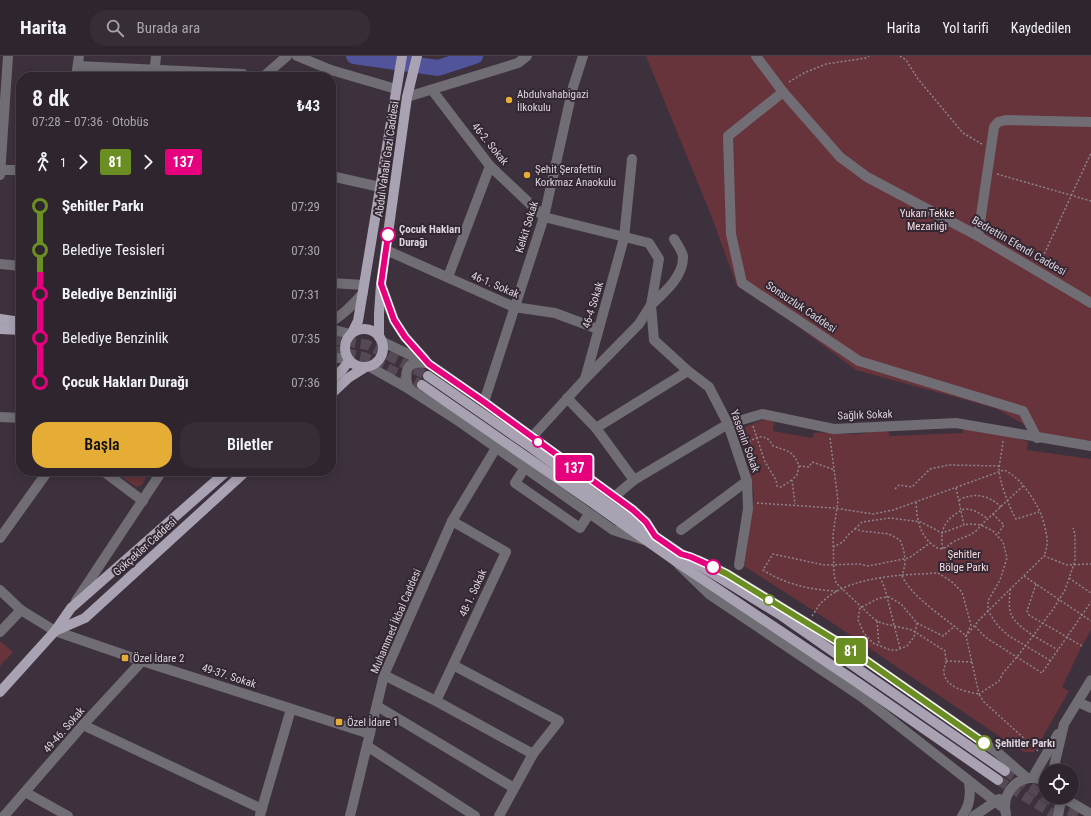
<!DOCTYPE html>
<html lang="tr">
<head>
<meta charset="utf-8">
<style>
  body { margin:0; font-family:"Roboto Condensed",sans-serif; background:#362d36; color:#f1f3f6; height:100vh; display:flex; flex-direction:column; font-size:15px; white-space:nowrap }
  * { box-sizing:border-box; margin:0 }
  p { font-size:13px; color:#a7a5aa }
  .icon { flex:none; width:22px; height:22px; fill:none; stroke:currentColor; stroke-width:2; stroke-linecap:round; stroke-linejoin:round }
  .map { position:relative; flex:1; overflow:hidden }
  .details { position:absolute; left:16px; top:16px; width:320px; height:404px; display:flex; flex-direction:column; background:#2e252e; border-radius:16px; box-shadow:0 2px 10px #0003,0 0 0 1px #49424a }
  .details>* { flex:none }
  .badge { padding:0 8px; border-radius:3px; font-size:14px; line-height:26px }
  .buttons { position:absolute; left:1039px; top:708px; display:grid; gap:8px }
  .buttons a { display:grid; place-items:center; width:40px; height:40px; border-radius:50%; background:#2e252e; box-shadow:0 2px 10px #0003,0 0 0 1px #49424a; font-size:20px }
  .map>.badge { position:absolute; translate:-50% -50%; box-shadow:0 0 0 2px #fff }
  .legs { display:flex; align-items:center; gap:6px; height:44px; padding:0 16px; font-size:13px }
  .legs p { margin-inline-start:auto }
  .head { display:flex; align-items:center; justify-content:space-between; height:68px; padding:0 16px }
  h1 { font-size:22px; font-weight:600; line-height:30px }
  .cta { display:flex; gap:8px; margin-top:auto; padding:8px 16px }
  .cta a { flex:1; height:46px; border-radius:16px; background:#e6ad36; color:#111; font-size:16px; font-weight:600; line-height:46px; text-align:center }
  .cta a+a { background:#362d36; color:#f1f3f6 }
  ul { padding:0 16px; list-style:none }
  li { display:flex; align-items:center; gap:14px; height:44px; font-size:15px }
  li i { display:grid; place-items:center; width:6px; height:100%; margin:0 5px; background:currentColor }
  li i::after { content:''; width:10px; height:10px; margin:-5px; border:3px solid; border-radius:50%; background:#2e252e }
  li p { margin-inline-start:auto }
  li:first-child i { background:linear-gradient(#0000 50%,currentColor 0) }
  li:last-child i { background:linear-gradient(currentColor 50%,#0000 0) }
  header { display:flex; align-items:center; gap:24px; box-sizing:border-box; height:56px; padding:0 20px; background:#2e252e; border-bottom:1px solid #49424a }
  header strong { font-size:19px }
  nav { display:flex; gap:22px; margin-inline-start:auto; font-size:14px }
  .search { width:280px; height:36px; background:#362d36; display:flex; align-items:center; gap:10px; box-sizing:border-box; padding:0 14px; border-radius:16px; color:#a7a5aa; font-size:15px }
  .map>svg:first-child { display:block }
  .green { fill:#67343b }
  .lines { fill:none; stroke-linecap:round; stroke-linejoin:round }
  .river { stroke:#51539b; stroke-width:16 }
  .major-tunnel { stroke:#554955; stroke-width:10; stroke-dasharray:10 5; stroke-linecap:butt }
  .path { stroke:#8d838d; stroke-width:1.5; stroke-dasharray:2 2; stroke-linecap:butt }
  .minor { stroke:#706d74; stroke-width:10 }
  .major { stroke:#a8a2b2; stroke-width:10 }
  .line-1-casing { stroke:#fff; stroke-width:9 }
  .line-2-casing { stroke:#fff; stroke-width:9 }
  .line-1 { stroke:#6b8e23; stroke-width:6 }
  .line-2 { stroke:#e6007e; stroke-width:6 }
  .poi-dot { fill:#e6ad36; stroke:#332733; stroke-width:1.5 }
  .stop-2-dot { fill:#fff; stroke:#e6007e; stroke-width:2 }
  .stop-1-dot { fill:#fff; stroke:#6b8e23; stroke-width:2 }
  .labels { text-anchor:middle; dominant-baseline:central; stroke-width:4; stroke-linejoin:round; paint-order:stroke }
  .poi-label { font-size:11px; fill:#dcd4dc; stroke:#332733; text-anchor:start }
  .street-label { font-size:11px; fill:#dcd4dc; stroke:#332733 }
  .park-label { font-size:11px; fill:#f5dbde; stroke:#332733 }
  .stop-label { font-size:11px; font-weight:bold; fill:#dcd4dc; stroke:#332733; text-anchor:start }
</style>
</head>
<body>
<header>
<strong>Harita</strong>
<div class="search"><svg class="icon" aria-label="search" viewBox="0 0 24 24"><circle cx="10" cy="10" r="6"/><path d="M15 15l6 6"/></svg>Burada ara</div>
<nav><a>Harita</a><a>Yol tarifi</a><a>Kaydedilen</a></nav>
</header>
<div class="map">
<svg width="1091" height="760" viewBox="0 0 1091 760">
  <rect width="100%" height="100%" fill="#3d313d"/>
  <g class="green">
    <polygon points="646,0 1091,0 1091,385 1041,378 995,352 856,314 792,266 737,230 711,159"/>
    <polygon points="765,363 774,366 773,375 812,382 814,377 829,376 846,378 859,378 887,373 890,380 963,377 963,372 987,376 1028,385 1027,394 1091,403 1091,574 1082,590 1062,631 1069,635 1034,696 1024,696 1012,689 828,564 744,510 754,439 750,416 737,374"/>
    <polygon points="114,415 149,415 142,429 136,431"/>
    <polygon points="0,585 13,596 0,610"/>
  </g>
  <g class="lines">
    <polyline class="river" points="354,0 438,12 475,0"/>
    <g class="major-tunnel">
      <polyline points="331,283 368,289 428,320"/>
      <polyline points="331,294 364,301 422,329"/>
      <polyline points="1005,715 1047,742 1079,760"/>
      <polyline points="998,724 1057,760"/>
    </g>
    <g class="path">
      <polyline points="900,0 906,4 918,23 963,77 982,88"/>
      <polyline points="789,26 804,17 826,8 866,2 869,0"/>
      <polyline points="997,118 1091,145"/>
      <polyline points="1041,205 1091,97"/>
      <polyline points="753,370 765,406 776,424 777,430 781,431 792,424"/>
      <path d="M830,382L838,445L833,479L834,518L836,527L874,563L881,567L912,574L945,595C945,598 946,602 946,605C946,609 943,613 944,617C946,632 967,636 979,638L984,646L1038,695"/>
      <path d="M1003,385C1002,394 1000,404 999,413C999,425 1010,453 1016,463L1039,456"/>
      <path d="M746,389C755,380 766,376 773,390C787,395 793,394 799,410L797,419L792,424L795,448"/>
      <polyline points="799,410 809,411 812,406 835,414"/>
      <polyline points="956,432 964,469 970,468 981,469 993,475 1003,486 1007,502 1000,524 988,545 988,555 998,570 1009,580 1051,605"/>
      <polyline points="895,433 899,429 912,431 930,413 949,409 1000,410"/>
      <path d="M959,444C974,436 989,439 1001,451"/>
      <path d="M916,446C917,465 920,483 939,493C946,492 948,490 953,486C964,480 973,481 981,469L1023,430"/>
      <path d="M757,447L834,452L873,458L893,454L1004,414C1018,420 1030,437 1037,450C1042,457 1048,480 1047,488C1047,492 1045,497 1044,500"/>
      <polyline points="993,458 1004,469 997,479"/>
      <polyline points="855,473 862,466 890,462 921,466 942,477 964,469"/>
      <path d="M833,491L843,486L848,479L855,473L862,475L889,478L900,484C905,495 907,507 902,519L938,517L951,525L962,536L971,569L966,580L979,638L999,625L1003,617L1017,601L1054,552L1065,534L1075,505V478L1073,472"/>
      <path d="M943,493C940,479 942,468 954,459C957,457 960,454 965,453C974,453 981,458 988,463"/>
      <polyline points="1024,520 1091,565"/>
      <polyline points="880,521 885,533 900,592"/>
      <polyline points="1069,522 1091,537"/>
      <polyline points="1036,528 1027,555 1029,559 1082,590"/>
      <path d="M1010,533C1010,540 1008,551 1011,558C1017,573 1045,586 1058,594"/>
      <path d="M837,535C810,534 785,528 763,514L773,498L824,509L860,508L868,510L909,502L930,487"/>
      <path d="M812,560C816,555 818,549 823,545C844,526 875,522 902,519C909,540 950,565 966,580L980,563L1044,500L1067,509L1091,508"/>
      <polyline points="877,565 879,589"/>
      <polyline points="917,567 914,581 907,590 897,594 890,594 873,587 864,577 858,564 860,552 879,542 889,541 901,548 917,567 943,580 955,570"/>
      <polyline points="975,570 985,581 1042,617 1091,546"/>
      <polyline points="946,605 972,606"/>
    </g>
    <g class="minor">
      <polyline points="297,0 331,14 396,33"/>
      <polyline points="756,0 783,36 840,101 867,121 978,180 1091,247"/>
      <polyline points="78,10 243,18 245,21"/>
      <polyline points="154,20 156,0"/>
      <polyline points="76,21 79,0"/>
      <polyline points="263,21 287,0"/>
      <polyline points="432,34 490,110 544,161 649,187 659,203 651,249 639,268 585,323"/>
      <polyline points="783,36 728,80 731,178 742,227 859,305 1023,355 1037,382"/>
      <polyline points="407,41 518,7 527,0"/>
      <polyline points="0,114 21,114"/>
      <polyline points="0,119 8,0"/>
      <polyline points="331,120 380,131"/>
      <polyline points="978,180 994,71 998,66 1006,64 1091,66"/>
      <path d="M674,183C677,188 682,195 683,200C684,220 664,237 651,249L654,284L688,315L709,331L728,368L747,425L748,453L739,509"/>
      <polyline points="386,194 514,251 555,257 598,273"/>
      <polyline points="0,208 21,210"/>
      <polyline points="448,221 490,110"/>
      <polyline points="331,227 364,229"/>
      <polyline points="381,228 394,264 405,281 425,303"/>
      <path d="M331,266C344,258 353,249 363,237"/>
      <polyline points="331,273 350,278"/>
      <polyline points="381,285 429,308 484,346 633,454 646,466 655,480"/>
      <polyline points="331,301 347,303"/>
      <polyline points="370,311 409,333 457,364 613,474 644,484"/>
      <path d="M409,333C403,317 406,304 425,307"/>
      <polyline points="567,342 596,372 634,424"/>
      <polyline points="484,346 544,161 573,31 583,0"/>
      <polyline points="0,361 21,362"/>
      <polyline points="596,372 688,315"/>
      <polyline points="532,381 585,323 624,182 632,103"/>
      <polyline points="524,413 515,427 580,472 589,458"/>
      <polyline points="103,415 143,445"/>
      <polyline points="614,441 634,424 728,368 762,358 834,373 956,367 1091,390"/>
      <polyline points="681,474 747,425"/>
      <polyline points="0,482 48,415"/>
      <polyline points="698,504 727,518 851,594 997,696 1027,722"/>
      <polyline points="679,509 709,538 862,641 1005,753"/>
      <polyline points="0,534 21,554 55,575 142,605 370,678"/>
      <polyline points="76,545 162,415"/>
      <polyline points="0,576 21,554"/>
      <polyline points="453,609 559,665 533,698 499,760"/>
      <polyline points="384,619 436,645 533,698"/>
      <polyline points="436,645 506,496 452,465"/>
      <polyline points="1078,646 1091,652"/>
      <polyline points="377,650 514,732"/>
      <polyline points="83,669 262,753"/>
      <polyline points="367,690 475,760"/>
      <polyline points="1053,715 1064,668 1091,624"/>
      <polyline points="1033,721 1058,678"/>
      <polyline points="25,736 68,760"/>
      <polyline points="1062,741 1091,758"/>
      <path d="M1006,758C1000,734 1023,714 1046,725"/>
      <polyline points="260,759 291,653"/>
      <polyline points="4,760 83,669 142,605"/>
      <polyline points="350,760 384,619 452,465 496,392"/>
      <path d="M962,760C970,750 971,739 969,727"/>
      <polyline points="974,760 999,743"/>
      <polyline points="1058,760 1060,749 1059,741"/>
    </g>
    <g class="major">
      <polyline points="0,263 21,266"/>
      <circle cx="364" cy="292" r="19"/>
      <polyline points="0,273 21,274"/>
      <polyline points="353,275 358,265 364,229 402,0"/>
      <polyline points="379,281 379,258 381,228 407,41 417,0"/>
      <polyline points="428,320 532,392 612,451 678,496 779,558 1005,715"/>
      <polyline points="331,324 342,314 349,305"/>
      <polyline points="422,329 593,447 674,504 858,627 998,724"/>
      <polyline points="331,338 348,322 364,312"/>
      <polyline points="55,575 85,562 246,415"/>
      <polyline points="0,636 55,575 71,552 227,415"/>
    </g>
  </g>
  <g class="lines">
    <defs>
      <polyline id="line-1" points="713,511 727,518 851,594 984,687"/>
      <polyline id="line-2" points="388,179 381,228 394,264 405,281 429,308 484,346 633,454 646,466 655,480 681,498 691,501 713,511"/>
    </defs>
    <use href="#line-1" class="line-1-casing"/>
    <use href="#line-2" class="line-2-casing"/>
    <use href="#line-1" class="line-1"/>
    <use href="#line-2" class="line-2"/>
  </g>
  <g class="poi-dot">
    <circle cx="509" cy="44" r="4"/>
    <circle cx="527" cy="119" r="4"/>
    <rect x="121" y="598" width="8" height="8" rx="2"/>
    <rect x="335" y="662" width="8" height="8" rx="2"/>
  </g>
  <g class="stop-2-dot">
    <circle cx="388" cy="179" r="7"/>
    <circle cx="538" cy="386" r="5"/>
    <circle cx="713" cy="511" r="7"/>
  </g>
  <g class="stop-1-dot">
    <circle cx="769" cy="544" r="5"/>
    <circle cx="984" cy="687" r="7"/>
  </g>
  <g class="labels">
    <g class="poi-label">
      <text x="517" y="38">Abdulvahabigazi<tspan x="517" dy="13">İlkokulu</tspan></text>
      <text x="535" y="113">Şehit Şerafettin<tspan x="535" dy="13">Korkmaz Anaokulu</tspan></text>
      <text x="133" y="602">Özel İdare 2</text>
      <text x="347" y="666">Özel İdare 1</text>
    </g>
    <g class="street-label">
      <text transform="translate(490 88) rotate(51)">46-2. Sokak</text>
      <text transform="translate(387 103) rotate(-82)">Abdul Vahabi Gazi Caddesi</text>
      <text transform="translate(527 171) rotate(-73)">Kelkit Sokak</text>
      <text transform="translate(1019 190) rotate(30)">Bedrettin Efendi Caddesi</text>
      <text transform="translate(495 229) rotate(23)">46-1. Sokak</text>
      <text transform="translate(593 249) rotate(-73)">46-4 Sokak</text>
      <text transform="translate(801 251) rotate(34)">Sonsuzluk Caddesi</text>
      <text transform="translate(865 359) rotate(-2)">Sağlık Sokak</text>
      <text transform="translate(745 385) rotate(70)">Yasemin Sokak</text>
      <text transform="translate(145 491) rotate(-42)">Gökçekler Caddesi</text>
      <text transform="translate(473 537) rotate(-65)">48-1. Sokak</text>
      <text transform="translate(396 565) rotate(-67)">Muhammed İkbal Caddesi</text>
      <text transform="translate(229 620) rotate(18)">49-37. Sokak</text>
      <text transform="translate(64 674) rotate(-49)">49-46. Sokak</text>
    </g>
    <g class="park-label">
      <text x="927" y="157">Yukarı Tekke<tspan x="927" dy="13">Mezarlığı</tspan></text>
      <text x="964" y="498">Şehitler<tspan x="964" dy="13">Bölge Parkı</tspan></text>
    </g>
    <g class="stop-label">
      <text x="399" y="173">Çocuk Hakları<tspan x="399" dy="13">Durağı</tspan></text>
      <text x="995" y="687">Şehitler Parkı</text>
    </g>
  </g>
</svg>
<div class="buttons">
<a><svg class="icon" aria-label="locate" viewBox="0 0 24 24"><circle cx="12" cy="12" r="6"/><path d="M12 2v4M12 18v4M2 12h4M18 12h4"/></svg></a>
</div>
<b class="badge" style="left:851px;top:595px;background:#6b8e23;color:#fff">81</b>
<b class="badge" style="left:574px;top:412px;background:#e6007e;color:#fff">137</b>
<section class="details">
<div class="head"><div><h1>8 dk</h1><p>07:28 – 07:36 · Otobüs</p></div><b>₺43</b></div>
<div class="legs"><svg class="icon" aria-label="walk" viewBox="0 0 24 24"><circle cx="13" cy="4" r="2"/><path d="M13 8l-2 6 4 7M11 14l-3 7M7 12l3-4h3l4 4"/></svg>1<svg class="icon" aria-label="forward" viewBox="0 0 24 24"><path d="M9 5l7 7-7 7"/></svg><b class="badge" style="background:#6b8e23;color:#fff">81</b><svg class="icon" aria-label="forward" viewBox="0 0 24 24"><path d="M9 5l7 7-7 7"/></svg><b class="badge" style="background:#e6007e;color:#fff">137</b></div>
<ul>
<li><i style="color:#6b8e23"></i><b>Şehitler Parkı</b><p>07:29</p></li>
<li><i style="color:#6b8e23"></i><span>Belediye Tesisleri</span><p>07:30</p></li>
<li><i style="color:#e6007e"></i><b>Belediye Benzinliği</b><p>07:31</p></li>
<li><i style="color:#e6007e"></i><span>Belediye Benzinlik</span><p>07:35</p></li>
<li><i style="color:#e6007e"></i><b>Çocuk Hakları Durağı</b><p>07:36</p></li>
</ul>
<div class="cta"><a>Başla</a><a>Biletler</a></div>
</section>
</div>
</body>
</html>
